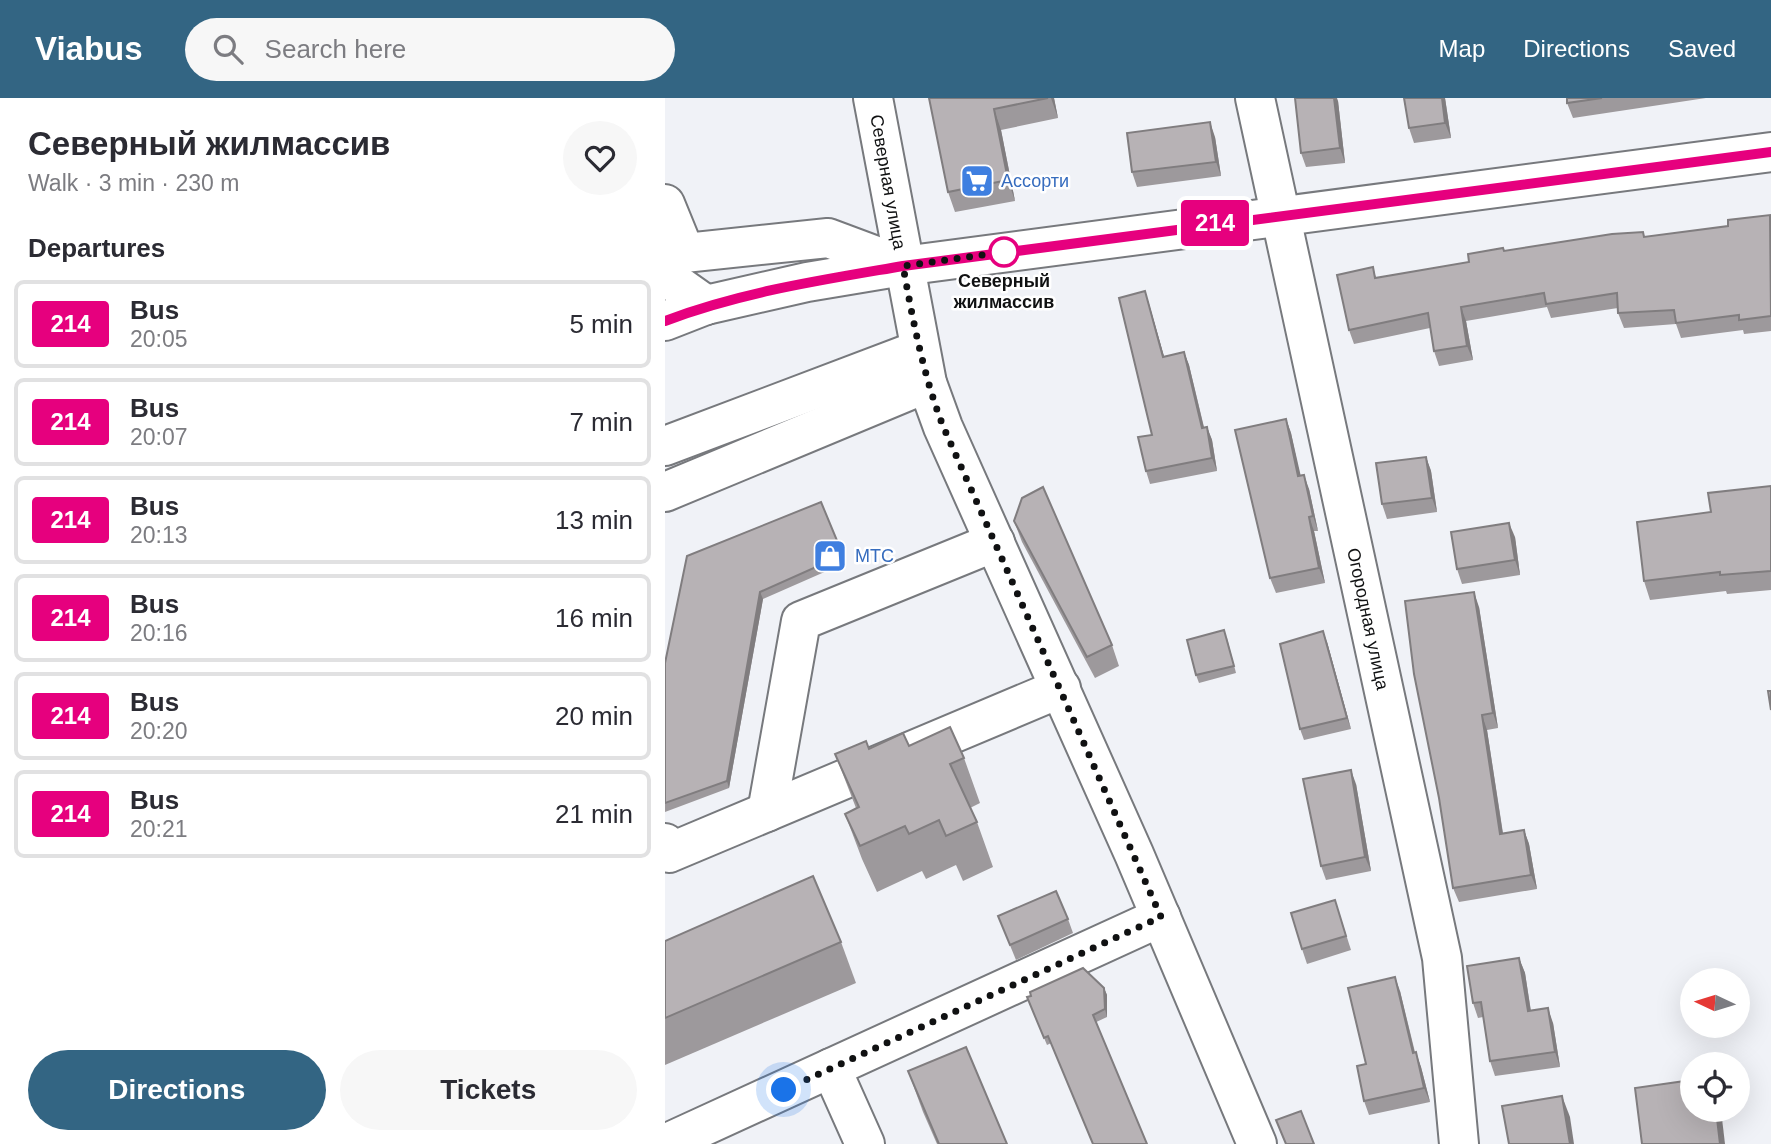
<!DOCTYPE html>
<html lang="en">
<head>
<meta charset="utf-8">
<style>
  body { margin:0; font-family:Helvetica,sans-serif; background:#f7f7f7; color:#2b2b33; height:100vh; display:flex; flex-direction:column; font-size:26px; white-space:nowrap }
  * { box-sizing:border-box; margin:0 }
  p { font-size:23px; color:#7c7c81 }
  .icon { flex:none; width:38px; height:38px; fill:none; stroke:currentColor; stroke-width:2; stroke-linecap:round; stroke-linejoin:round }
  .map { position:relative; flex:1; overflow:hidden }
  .details { display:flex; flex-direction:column; background:#fff; width:665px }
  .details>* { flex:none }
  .badge { padding:0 14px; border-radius:5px; font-size:24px; line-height:46px }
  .needle { width:46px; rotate:274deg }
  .buttons { position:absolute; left:1015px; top:870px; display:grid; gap:14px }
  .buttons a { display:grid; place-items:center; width:70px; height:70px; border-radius:50%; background:#fff; box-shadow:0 7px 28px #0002; font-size:35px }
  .you { position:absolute; width:35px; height:35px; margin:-18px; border:5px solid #fff; border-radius:50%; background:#1a73e8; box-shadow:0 0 0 10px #1a73e833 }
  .map>.badge { position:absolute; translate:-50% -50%; box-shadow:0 0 0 4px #fff }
  h2 { padding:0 28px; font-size:26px; line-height:63px }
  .round { display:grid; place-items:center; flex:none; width:74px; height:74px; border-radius:37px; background:#f7f7f7 }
  .overview { display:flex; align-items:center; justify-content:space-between; height:119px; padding:0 28px }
  h1 { font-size:33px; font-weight:700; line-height:52px }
  .cta { display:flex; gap:14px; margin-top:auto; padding:14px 28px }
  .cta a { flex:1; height:80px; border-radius:42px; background:#336583; color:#fff; font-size:28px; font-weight:700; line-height:80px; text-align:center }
  .cta a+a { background:#f7f7f7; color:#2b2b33 }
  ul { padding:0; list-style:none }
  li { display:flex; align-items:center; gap:21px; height:88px; margin:0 14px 10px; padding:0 14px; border:4px solid #e1e1e2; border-radius:10px }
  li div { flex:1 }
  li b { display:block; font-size:26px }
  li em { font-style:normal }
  li .badge { min-width:77px; font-weight:700; text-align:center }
  header { display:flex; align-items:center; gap:42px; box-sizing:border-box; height:98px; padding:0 35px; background:#336583; color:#fff }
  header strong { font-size:33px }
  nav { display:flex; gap:38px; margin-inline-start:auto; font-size:24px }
  .search { width:490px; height:63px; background:#f7f7f7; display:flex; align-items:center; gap:18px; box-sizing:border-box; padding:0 24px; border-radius:38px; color:#7c7c81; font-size:26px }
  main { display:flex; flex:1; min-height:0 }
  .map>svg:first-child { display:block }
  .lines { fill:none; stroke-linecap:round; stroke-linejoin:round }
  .minor-casing { stroke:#77797d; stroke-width:42 }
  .major-casing { stroke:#77797d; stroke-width:42 }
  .highway-casing { stroke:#77797d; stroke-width:42 }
  .minor { stroke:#fff; stroke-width:38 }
  .major { stroke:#fff; stroke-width:38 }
  .highway { stroke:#fff; stroke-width:38 }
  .wall { fill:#9d999c }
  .shaded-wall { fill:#807d7f }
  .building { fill:#b7b2b5; stroke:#807d7f; stroke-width:2 }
  .line-casing { stroke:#fff; stroke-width:16 }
  .line { stroke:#e6007e; stroke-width:10 }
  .walk { stroke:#101112; stroke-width:7; stroke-dasharray:0 12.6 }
  .stop-dot { fill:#fff; stroke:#e6007e; stroke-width:3.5 }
  .labels { text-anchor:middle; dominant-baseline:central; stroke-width:5; stroke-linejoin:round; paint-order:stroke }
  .shop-label { font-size:18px; fill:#366cbe; stroke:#fff; text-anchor:start }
  .street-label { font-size:18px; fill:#101112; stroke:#fff }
  .stop-label { font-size:18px; font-weight:bold; fill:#101112; stroke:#fff }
</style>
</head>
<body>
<header>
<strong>Viabus</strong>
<div class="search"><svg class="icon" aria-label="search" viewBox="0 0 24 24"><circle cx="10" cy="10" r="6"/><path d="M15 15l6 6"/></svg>Search here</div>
<nav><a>Map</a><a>Directions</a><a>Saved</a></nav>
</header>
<main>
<section class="details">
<div class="overview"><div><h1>Северный жилмассив</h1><p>Walk · 3 min · 230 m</p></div><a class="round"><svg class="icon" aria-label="heart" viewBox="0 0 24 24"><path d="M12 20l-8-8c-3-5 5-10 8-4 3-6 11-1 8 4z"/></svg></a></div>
<h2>Departures</h2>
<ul>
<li><span class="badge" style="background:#e6007e;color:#fff">214</span><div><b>Bus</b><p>20:05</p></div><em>5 min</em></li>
<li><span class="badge" style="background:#e6007e;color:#fff">214</span><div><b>Bus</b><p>20:07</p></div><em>7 min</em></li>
<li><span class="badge" style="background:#e6007e;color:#fff">214</span><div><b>Bus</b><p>20:13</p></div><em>13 min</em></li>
<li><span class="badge" style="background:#e6007e;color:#fff">214</span><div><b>Bus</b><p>20:16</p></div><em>16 min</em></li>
<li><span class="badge" style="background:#e6007e;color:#fff">214</span><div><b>Bus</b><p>20:20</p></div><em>20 min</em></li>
<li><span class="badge" style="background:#e6007e;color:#fff">214</span><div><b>Bus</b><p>20:21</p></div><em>21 min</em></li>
</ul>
<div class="cta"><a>Directions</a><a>Tickets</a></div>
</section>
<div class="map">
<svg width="1106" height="1046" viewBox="0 0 1106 1046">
  <rect width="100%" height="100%" fill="#f0f2f7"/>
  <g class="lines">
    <defs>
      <g id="minor">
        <polyline points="208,0 262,285 278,329 469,756 592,1046"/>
        <polyline points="590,0 777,860 794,1046"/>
        <polyline points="0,106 20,155"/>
        <polyline points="0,157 163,140 238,168"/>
        <polyline points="0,178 41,207"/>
        <polyline points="0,348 254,252"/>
        <polyline points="0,394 262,285"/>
        <polyline points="102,714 136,523 330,444"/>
        <polyline points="0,745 4,755 396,590"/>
        <polyline points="166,970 200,1046"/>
        <polyline points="0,1046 496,819"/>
      </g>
      <polyline id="major" points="41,207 142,184 238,168 1106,54"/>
      <polyline id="highway" points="0,223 41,207"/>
    </defs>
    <use href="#minor" class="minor-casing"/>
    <use href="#major" class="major-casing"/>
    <use href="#highway" class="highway-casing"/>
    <use href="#minor" class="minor"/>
    <use href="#major" class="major"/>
    <use href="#highway" class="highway"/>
  </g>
  <g class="wall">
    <polygon points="264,0 389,0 393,20 336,32 350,103 290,114 283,94"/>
    <polygon points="739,0 780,0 786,40 749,45 744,30"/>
    <polygon points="902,0 1041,0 908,20 902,5"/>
    <polygon points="673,3 680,65 641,69 636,55"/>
    <polygon points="550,39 556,78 472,89 467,74"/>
    <polygon points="1106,119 1106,233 1079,236 1078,232 1016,240 1011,226 959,230 953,215 953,210 886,220 882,209 801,223 808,262 774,268 769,253 765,230 689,246 684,232 708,169 711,180 804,164 839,153 980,139 1063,128"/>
    <polygon points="484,206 499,259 519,254 524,267 539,329 542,329 547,342 552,373 485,386 481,373 487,337"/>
    <polygon points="621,321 626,335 635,378 644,391 653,433 649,433 660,485 611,495 605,480"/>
    <polygon points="761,359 766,373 772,414 722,421 717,406"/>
    <polygon points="1106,388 1106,492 1062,496 1061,493 985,502 979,483 1046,414"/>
    <polygon points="156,404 180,465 98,501 64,690 0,714 0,565"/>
    <polygon points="349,423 447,547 454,568 430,580 357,444"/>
    <polygon points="850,439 855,477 797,486 792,471"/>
    <polygon points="814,509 833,630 822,632 838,735 859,732 864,746 872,791 794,804 788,790"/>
    <polygon points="562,540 571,575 534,585 531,577"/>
    <polygon points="662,544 686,631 639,642 635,631"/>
    <polygon points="244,648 299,660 315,705 305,710 312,724 328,769 298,783 291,767 261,781 257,773 212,794 197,761 180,716 191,710 170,656 204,651"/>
    <polygon points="691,686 706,773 661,782 656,768"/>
    <polygon points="670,802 686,852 642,866 637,851"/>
    <polygon points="333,818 403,821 408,835 351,862"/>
    <polygon points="0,843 176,844 191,885 0,967"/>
    <polygon points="854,860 860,875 866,913 888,925 895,969 830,978 825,963 818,919 813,920 808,905"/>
    <polygon points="439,890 442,897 442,919 382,947 362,899"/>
    <polygon points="735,893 750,954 756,969 765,1004 704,1017 699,1003 701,966"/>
    <polygon points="243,973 342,1046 272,1046 258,1014"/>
  </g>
  <g class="shaded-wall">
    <polygon points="386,0 389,0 393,20"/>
    <polygon points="669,0 672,0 673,3 680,65 675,50"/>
    <polygon points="777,0 780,0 786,40 780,25"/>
    <polygon points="329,11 336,32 350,103 343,82"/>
    <polygon points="545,24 550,39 556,78 551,64"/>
    <polygon points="480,193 484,206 503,272 498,259"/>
    <polygon points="796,209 801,223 808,262 802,248"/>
    <polygon points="519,254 524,267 542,343 537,330"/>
    <polygon points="621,321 626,335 639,392 633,378"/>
    <polygon points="542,329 547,342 552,373 547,360"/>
    <polygon points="761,359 766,373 772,414 767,400"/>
    <polygon points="639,377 644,391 653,433 648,418"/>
    <polygon points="644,419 649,433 660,485 654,470"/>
    <polygon points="844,425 850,439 855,477 850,462"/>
    <polygon points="95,494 98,501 64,690 62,683"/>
    <polygon points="809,494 814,509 833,630 828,615"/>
    <polygon points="658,533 662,544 686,631 682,620"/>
    <polygon points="817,617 822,632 840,750 835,736"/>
    <polygon points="686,672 691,686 706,773 700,759"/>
    <polygon points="859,732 864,746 872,791 866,777"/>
    <polygon points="854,860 860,875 868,928 863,913"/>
    <polygon points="730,879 735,893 753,969 748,955"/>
    <polygon points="439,890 442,897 442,919 440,911"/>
    <polygon points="883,910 888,925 895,969 890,954"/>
    <polygon points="751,954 756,969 765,1004 759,990"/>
    <polygon points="897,998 905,1019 909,1046 905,1046"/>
    <polygon points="1051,1012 1056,1012 1060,1046 1055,1046"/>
  </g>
  <g class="building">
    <polygon points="264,0 383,0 329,11 343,82 283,94"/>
    <polygon points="630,0 669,0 675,50 636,55"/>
    <polygon points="739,0 777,0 780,25 744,30"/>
    <polygon points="902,0 937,0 902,5"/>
    <polygon points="545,24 551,64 467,74 462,35"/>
    <polygon points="1105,117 1106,218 1074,222 1074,217 1011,225 1009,212 953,215 952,195 881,206 879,195 796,209 802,248 769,253 763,215 684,232 672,177 708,169 710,180 804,164 803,156 838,150 839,153 947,136 978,134 979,139 1063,128 1063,122"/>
    <polygon points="480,193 498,259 519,254 537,330 542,329 547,360 481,373 473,339 487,337 454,200"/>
    <polygon points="621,321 633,378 639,377 648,418 644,419 654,470 605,480 570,332"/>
    <polygon points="761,359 767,400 717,406 711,365"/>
    <polygon points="1106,388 1106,473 1055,477 1055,474 979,483 972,424 1046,414 1043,395"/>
    <polygon points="378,389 447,547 422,559 349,423 357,400"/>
    <polygon points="156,404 178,457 95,494 62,683 0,705 0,565 22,458"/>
    <polygon points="844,425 850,462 792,471 786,434"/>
    <polygon points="809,494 828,615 817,617 835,736 859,732 866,777 788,790 774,700 749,576 740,503"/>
    <polygon points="559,532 569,568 531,577 522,542"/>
    <polygon points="658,533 682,620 635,631 615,546"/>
    <polygon points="1103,593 1106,593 1106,612"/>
    <polygon points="285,629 299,660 285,666 312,724 281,738 274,722 244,736 240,728 195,748 180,716 194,709 170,656 201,643 204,651 238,635 244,648"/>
    <polygon points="686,672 700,759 656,768 638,681"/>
    <polygon points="148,778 176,844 0,920 0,843"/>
    <polygon points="391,793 403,821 345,847 333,818"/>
    <polygon points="670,802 681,838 637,851 626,815"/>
    <polygon points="854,860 863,913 883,910 890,954 825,963 816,904 808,905 802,868"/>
    <polygon points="418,870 439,890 440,911 428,917 482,1046 428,1046 383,938 379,940 362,899 366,898 365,894"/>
    <polygon points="730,879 748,955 751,954 759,990 699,1003 692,968 701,966 683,890"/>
    <polygon points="301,949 342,1046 274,1046 243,973"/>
    <polygon points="1027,982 1027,1012 1051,1012 1055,1046 977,1046 970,990"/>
    <polygon points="897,998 905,1046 844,1046 837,1008"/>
    <polygon points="636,1013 649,1046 621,1046 611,1022"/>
  </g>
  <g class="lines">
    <defs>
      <path id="line" d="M0,223C76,194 157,182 238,168L1106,54"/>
    </defs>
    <use href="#line" class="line-casing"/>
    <use href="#line" class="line"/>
    <path class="walk" d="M119,992L496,819L278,328C258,276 248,223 238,168L339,154"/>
  </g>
  <defs>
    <symbol id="supermarket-square" viewBox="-11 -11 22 22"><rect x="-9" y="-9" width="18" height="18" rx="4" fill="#3f7fe0" stroke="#fff"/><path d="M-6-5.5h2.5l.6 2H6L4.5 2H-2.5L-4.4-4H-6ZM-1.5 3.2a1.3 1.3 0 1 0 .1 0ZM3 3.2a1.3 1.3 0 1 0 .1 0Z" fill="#fff"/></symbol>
    <symbol id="shop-square" viewBox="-11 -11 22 22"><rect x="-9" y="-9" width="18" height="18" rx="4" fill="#3f7fe0" stroke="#fff"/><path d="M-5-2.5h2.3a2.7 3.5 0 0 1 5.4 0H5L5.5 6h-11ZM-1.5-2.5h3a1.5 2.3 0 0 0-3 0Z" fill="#fff"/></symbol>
  </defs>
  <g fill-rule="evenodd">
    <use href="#supermarket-square" x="293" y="64" width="38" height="38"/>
    <use href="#shop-square" x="146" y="439" width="38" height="38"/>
  </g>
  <circle class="stop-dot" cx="339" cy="154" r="14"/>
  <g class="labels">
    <g class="shop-label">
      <text x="336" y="83">Ассорти</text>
      <text x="190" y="458">МТС</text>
    </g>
    <g class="street-label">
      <text transform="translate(223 84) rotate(80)">Северная улица</text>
      <text transform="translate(703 521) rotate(78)">Огородная улица</text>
    </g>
    <g class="stop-label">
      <text x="339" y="183">Северный<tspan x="339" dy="21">жилмассив</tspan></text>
    </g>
  </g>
</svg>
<div class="buttons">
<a><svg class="needle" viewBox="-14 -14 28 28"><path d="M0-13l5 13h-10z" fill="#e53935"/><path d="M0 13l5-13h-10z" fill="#7c7c81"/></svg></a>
<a><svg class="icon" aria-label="locate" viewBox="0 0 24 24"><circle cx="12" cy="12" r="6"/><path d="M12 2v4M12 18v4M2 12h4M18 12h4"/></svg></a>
</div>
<div class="you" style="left:119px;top:992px"></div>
<b class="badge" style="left:550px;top:125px;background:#e6007e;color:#fff">214</b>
</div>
</main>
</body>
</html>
